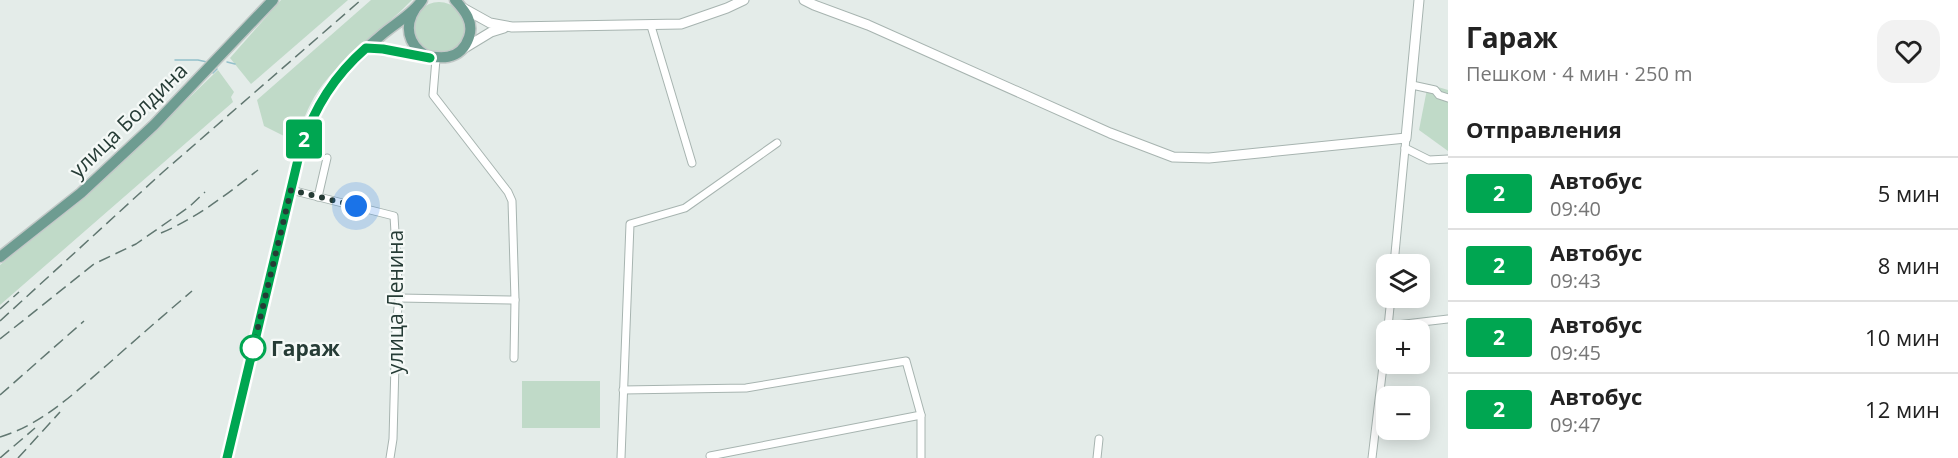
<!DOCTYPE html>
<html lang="ru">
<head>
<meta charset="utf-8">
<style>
  body { margin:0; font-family:"Open Sans",sans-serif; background:#f2f2f2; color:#222; height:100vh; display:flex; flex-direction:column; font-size:22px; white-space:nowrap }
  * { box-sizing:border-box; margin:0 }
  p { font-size:20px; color:#767676 }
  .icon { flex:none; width:33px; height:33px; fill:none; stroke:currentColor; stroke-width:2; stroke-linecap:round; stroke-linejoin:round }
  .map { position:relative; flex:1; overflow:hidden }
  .panel { display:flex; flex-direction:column; background:#fff; width:510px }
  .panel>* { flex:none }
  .badge { padding:0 12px; border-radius:4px; font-size:21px; line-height:39px }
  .tools { position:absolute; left:1376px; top:254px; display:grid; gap:12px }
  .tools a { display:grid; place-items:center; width:54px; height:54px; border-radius:12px; background:#fff; box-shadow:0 3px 15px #0003; font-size:30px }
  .you { position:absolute; width:30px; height:30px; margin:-15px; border:4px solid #fff; border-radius:50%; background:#1a73e8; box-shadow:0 0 0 9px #1a73e833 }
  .map>.badge { position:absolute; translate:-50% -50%; box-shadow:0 0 0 3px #fff }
  h2 { padding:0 18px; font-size:22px; line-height:54px }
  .round { display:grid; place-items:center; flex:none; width:63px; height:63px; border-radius:18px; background:#f2f2f2 }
  .overview { display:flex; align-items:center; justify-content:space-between; height:102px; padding:0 18px }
  h1 { font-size:28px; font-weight:700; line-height:45px }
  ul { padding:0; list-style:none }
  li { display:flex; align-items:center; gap:18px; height:72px; padding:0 18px; border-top:2px solid #e0e0e0 }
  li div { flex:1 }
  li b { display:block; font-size:22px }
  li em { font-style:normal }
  li .badge { min-width:66px; font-weight:700; text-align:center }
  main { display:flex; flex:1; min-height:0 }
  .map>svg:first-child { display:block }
  .green { fill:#c0dac8 }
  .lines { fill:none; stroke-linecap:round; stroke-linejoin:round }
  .stream { stroke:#93c0ca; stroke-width:1.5 }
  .minor-casing { stroke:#a7b4b0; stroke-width:9 }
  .tertiary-casing { stroke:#a7b4b0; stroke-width:11 }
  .primary-casing { stroke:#c2c8c7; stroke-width:13 }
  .minor { stroke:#fff; stroke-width:7 }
  .tertiary { stroke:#fff; stroke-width:9 }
  .primary { stroke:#6e9c91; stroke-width:10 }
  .rail { stroke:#617771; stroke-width:1.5; stroke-dasharray:12 6; stroke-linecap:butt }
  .line-casing { stroke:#fff; stroke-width:14 }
  .line { stroke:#00a651; stroke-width:9 }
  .walk { stroke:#263c36; stroke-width:6; stroke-dasharray:0 10.8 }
  .stop-dot { fill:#fff; stroke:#00a651; stroke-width:3 }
  .labels { text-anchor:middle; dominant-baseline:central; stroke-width:4.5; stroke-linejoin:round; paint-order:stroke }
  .street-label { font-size:21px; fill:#263c36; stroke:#f5f9f7 }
  .stop-label { font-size:21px; font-weight:bold; fill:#263c36; stroke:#f5f9f7; text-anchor:start }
</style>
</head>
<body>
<main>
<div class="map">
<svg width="1448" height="458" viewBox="0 0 1448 458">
  <rect width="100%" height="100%" fill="#e4ece9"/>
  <g class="green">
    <polygon points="281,0 348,0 251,84 230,58"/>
    <path d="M371,0H412C383,30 342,57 318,91C308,106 301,125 296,142L264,126L257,100Z"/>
    <circle cx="439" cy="28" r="26"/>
    <polygon points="218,70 234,92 231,97 233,102 0,305 0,265 87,196"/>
    <polygon points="1428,84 1448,90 1448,151 1419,130"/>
    <rect x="522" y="381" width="78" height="47"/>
  </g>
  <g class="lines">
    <g class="stream">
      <polyline points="175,60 198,60 207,62"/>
      <polyline points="227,62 235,64"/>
      <polyline points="213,73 217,69"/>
    </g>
    <defs>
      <g id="minor">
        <polyline points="651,26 692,163"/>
        <polyline points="1412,85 1435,90 1439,95 1448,98"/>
        <polyline points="1405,148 1429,160 1448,159"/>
        <polyline points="291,190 394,216 399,298 396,326 393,439 390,458"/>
        <polyline points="318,197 327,158"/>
        <polyline points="1394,264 1406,138"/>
        <polyline points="399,298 515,300 512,201 508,192 433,95 436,59"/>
        <polyline points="1388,326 1448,319"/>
        <polyline points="1388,327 1391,297"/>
        <polyline points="514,358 515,300"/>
        <polyline points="623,390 746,388 906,361 921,415 921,458"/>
        <polyline points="710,456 921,415"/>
        <polyline points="621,458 630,224 685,208 777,143"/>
        <polyline points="1097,458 1099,439"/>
        <polyline points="1372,458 1386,341"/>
      </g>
      <g id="tertiary">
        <polyline points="804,0 814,5 868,25 1110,133 1173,157 1209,158 1406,138 1419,0"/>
        <polyline points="463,8 490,23 512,27 681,24 727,8 744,0"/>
        <polyline points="463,49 491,32 504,28"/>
      </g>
      <g id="primary">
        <path d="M415,9C404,26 408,44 425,55"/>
        <path d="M366,48C380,49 394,51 408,53C430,56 459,67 469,37C474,22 465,11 455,0"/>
        <polyline points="0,257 81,193 154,125 273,0"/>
        <path d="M227,458L301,147C319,93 341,69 384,33C396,23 414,13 422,0"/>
      </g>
    </defs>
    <use href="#minor" class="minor-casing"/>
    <use href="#tertiary" class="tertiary-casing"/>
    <use href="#primary" class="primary-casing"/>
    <use href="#minor" class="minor"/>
    <use href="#tertiary" class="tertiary"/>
    <use href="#primary" class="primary"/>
    <g class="rail">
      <path d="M161,233C197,218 227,194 258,170"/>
      <polyline points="0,309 19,292"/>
      <polyline points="0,321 163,172 361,0"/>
      <polyline points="0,339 94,264 136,244 189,207 205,192"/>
      <polyline points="0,395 84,321"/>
      <path d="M0,437C43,424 74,393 107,365C135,340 164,315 192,291"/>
      <polyline points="0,458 35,428"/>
      <polyline points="18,458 60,412"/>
    </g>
  </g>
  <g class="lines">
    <defs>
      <path id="line" d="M227,458L301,147C315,107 334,76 366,48L383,49L430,58"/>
    </defs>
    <use href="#line" class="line-casing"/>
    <use href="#line" class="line"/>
    <polyline class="walk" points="253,348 291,190 356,206"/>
  </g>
  <circle class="stop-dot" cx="253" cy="348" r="12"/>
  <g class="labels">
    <g class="street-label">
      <text transform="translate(128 120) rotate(-44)">улица Болдина</text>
      <text transform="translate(395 302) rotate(-90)">улица Ленина</text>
    </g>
    <g class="stop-label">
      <text x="271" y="348">Гараж</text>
    </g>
  </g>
</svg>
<div class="tools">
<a><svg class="icon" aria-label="layers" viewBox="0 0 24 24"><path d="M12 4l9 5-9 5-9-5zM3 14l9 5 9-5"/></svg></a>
<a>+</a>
<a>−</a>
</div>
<div class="you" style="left:356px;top:206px"></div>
<b class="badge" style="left:304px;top:139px;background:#00a651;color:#fff">2</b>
</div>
<section class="panel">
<div class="overview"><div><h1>Гараж</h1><p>Пешком · 4 мин · 250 m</p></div><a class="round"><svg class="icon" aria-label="heart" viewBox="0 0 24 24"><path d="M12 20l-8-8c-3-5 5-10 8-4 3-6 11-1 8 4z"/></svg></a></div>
<h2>Отправления</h2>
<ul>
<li><span class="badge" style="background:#00a651;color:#fff">2</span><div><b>Автобус</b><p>09:40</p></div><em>5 мин</em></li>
<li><span class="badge" style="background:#00a651;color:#fff">2</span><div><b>Автобус</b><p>09:43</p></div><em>8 мин</em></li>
<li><span class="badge" style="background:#00a651;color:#fff">2</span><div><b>Автобус</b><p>09:45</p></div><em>10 мин</em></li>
<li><span class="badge" style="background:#00a651;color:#fff">2</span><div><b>Автобус</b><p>09:47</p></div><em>12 мин</em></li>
</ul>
</section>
</main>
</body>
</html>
